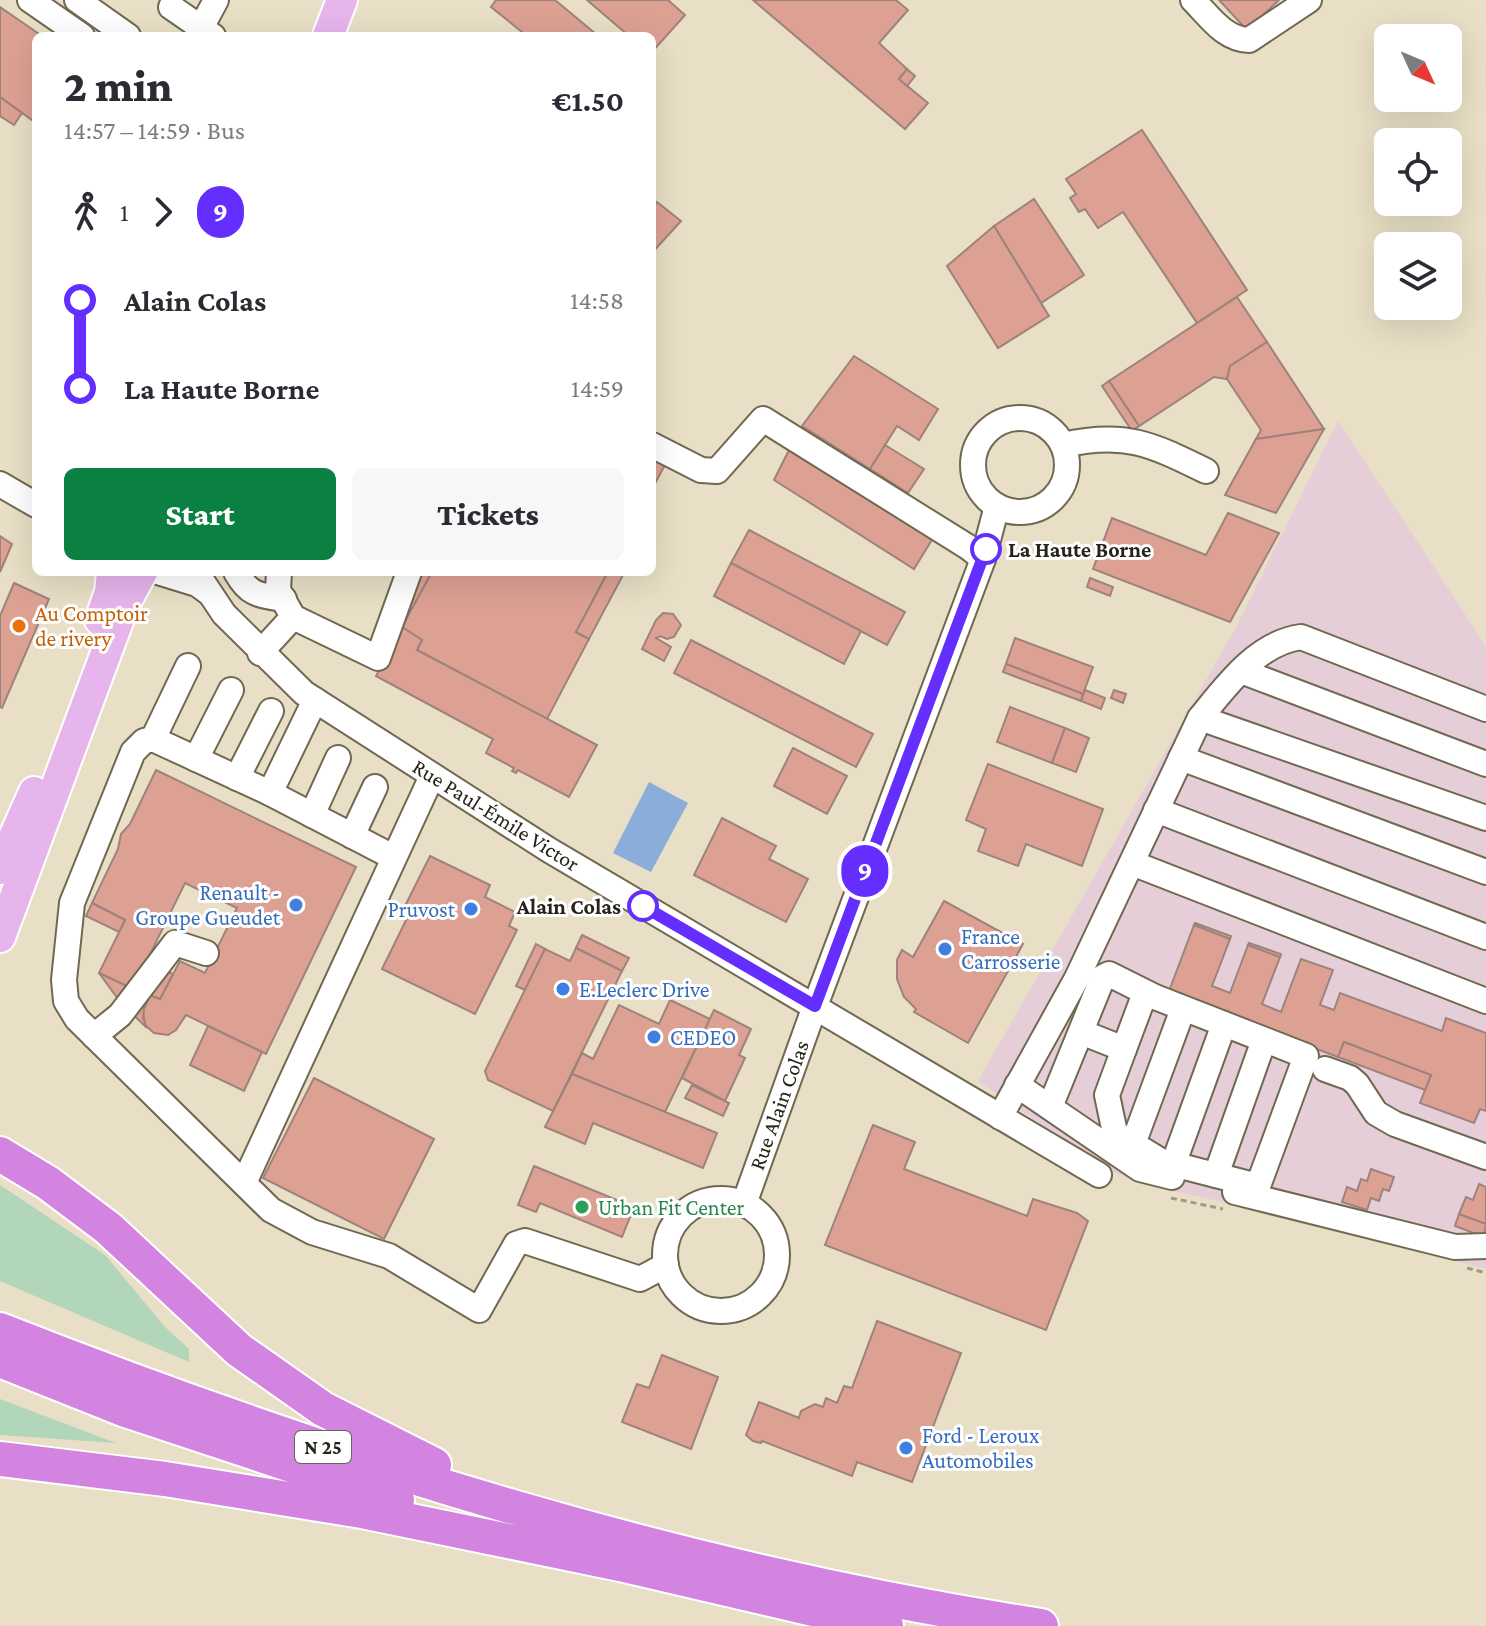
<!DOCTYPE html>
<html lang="en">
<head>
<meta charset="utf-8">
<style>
  body { margin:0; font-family:"Crimson Pro",serif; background:#f7f7f7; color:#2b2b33; height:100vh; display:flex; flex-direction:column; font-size:30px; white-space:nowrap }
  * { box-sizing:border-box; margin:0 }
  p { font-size:26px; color:#7c7c81 }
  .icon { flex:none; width:44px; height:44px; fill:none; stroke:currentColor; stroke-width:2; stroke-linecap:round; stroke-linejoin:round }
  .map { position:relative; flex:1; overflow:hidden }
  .sheet { position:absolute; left:32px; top:32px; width:624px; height:544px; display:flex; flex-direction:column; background:#fff; border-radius:12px; box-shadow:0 8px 32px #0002 }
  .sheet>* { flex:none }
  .badge { padding:0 16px; border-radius:26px; font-size:28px; line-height:52px }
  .needle { width:52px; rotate:134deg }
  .fabs { position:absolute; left:1374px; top:24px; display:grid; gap:16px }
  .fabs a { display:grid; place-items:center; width:88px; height:88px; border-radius:12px; background:#fff; box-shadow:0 8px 32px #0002; font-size:40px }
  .map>.badge { position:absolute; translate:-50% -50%; box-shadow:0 0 0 4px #fff }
  .legs { display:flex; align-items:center; gap:12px; height:88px; padding:0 32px; font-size:26px }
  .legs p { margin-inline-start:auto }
  .summary { display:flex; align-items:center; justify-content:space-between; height:136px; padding:0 32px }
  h1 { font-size:44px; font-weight:800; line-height:60px }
  .primary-button { display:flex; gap:16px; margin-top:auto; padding:16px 32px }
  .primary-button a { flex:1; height:92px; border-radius:12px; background:#0b8043; color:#fff; font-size:32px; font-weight:800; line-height:92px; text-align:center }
  .primary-button a+a { background:#f7f7f7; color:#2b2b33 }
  ul { padding:0 32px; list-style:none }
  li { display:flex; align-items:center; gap:28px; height:88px; font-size:30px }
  li i { display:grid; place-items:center; width:12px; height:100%; margin:0 10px; background:currentColor }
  li i::after { content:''; width:20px; height:20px; margin:-10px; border:6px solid; border-radius:50%; background:#fff }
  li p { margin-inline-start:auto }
  li:first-child i { background:linear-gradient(#0000 50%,currentColor 0) }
  li:last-child i { background:linear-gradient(currentColor 50%,#0000 0) }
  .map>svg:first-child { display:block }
  .industrial { fill:#e6ced9 }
  .green { fill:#b2d6b9 }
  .water { fill:#8badd9 }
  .building { fill:#dda194; stroke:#9e827d; stroke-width:2 }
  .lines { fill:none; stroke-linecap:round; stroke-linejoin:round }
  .minor-casing { stroke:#706851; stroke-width:28 }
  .major-casing { stroke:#fff; stroke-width:34 }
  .highway-casing { stroke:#fff; stroke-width:38 }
  .path { stroke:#a29a87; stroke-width:3; stroke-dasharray:6 4; stroke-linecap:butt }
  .minor { stroke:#fff; stroke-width:24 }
  .major { stroke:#e5b5ec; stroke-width:30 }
  .highway { stroke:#d383e0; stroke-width:34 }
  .line-1-casing { stroke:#fff; stroke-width:18 }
  .line-1 { stroke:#642efe; stroke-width:12 }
  .stop-1-dot { fill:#fff; stroke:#642efe; stroke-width:4 }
  .food-dot { fill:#e8710a; stroke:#fff; stroke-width:3 }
  .shop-dot { fill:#3f7fe0; stroke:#fff; stroke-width:3 }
  .leisure-dot { fill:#2e9e5b; stroke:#fff; stroke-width:3 }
  .labels { text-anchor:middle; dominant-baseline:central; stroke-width:6; stroke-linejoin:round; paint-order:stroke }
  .shield { fill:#fff; stroke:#68655f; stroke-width:2 }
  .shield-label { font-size:20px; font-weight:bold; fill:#27231a }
  .stop-label { font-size:22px; font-weight:bold; fill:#27231a; stroke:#fff; text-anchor:start }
  .food-label { font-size:22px; fill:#c56008; stroke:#fff; text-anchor:start }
  .street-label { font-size:22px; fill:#27231a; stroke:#fff }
  .shop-label { font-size:22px; fill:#366cbe; stroke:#fff; text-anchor:start }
  .leisure-label { font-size:22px; fill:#27864d; stroke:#fff; text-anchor:start }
</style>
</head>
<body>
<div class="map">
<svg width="1486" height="1626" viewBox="0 0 1486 1626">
  <rect width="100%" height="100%" fill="#e9dfc6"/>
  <polygon class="industrial" points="1338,421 1486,646 1486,1269 1256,1209 1146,1185 1105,1169 978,1081 1235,629"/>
  <g class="green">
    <polygon points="0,1185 105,1255 165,1327 189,1349 189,1362 0,1281"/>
    <polygon points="0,1399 116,1443 0,1435"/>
  </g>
  <polygon class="water" points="649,782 688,803 651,872 613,853"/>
  <g class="building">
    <polygon points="496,0 555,0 596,34 594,36 527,36 491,7"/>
    <polygon points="587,0 668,0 685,15 652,52 652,36 629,36"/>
    <polygon points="753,0 896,0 908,10 879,43 907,69 899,79 928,103 905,129"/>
    <polygon points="1219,0 1279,0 1247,30"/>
    <polygon points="0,7 42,36 36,36 36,123 0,97"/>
    <polygon points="907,69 915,76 907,86 899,79"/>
    <polygon points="0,97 22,113 14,125 0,116"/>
    <polygon points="1142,130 1247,290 1197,323 1123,212 1098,228 1085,209 1079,212 1070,198 1076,194 1066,179"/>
    <polygon points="1034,199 1084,275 1041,303 994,226"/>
    <polygon points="657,202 681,221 652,253 652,209"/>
    <polygon points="994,226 1049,316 998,348 947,266"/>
    <polygon points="1237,297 1267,342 1230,366 1227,379 1214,377 1139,426 1109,381"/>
    <polygon points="1267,342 1324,429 1256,439 1261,430 1227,379 1230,366"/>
    <polygon points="854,356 938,409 919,440 897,426 870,469 802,426"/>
    <polygon points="1109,381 1139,426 1132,431 1102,386"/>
    <polygon points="1324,429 1276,513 1225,495 1256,439"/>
    <polygon points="885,445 924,469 908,493 870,469"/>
    <polygon points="790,448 933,538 914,569 774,480"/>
    <polygon points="652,458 665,465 652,489"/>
    <polygon points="1228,513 1279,533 1230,622 1093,569 1112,518 1206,555"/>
    <polygon points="749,530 905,612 887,645 731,563"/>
    <polygon points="0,536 12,544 0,572"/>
    <polygon points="731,563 861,631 844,664 714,596"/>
    <polygon points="420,572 432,572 402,627 402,626"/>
    <polygon points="432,572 608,572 576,632 589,639 547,719 417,650 422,640 402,627"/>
    <polygon points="608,572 623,575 589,639 576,632"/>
    <polygon points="1090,578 1113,587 1110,596 1087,587"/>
    <polygon points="14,583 49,599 2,708 0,707 0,616"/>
    <polygon points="663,613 673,614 681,625 674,637 667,639 660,636 656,638 671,647 664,661 642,649 656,620"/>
    <polygon points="402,627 422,640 417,650 597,745 569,797 518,770 516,773 512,771 514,768 486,753 493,739 376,676"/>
    <polygon points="1015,638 1093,667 1083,694 1006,664"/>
    <polygon points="691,640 873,734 856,767 674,673"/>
    <polygon points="1006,664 1083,694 1081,701 1003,672"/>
    <polygon points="1085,690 1105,698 1101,709 1081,701"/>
    <polygon points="1114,690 1126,694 1123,703 1111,698"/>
    <polygon points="1010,707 1065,728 1052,763 997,742"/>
    <polygon points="1065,728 1089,738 1076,772 1052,763"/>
    <polygon points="793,748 847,776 827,814 774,786"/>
    <polygon points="988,764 1103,809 1082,866 1026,844 1018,866 978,851 986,829 966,820"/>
    <polygon points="156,770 356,867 266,1054 186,1015 176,1030 168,1035 154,1033 145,1025 143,1011 150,995 160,999 180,961 205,973 237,908 185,883 133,989 99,973 125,920 92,903 118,849 121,834 130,824"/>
    <polygon points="722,818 776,846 769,859 808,879 786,922 694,875"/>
    <polygon points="430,856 490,885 485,897 515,912 509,926 517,930 475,1014 382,969 411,910 405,906"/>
    <polygon points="944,901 1023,944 968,1043 914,1012 916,1009 904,997 897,979 897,960 902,950 913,957"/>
    <polygon points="92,903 125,920 119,932 86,916"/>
    <polygon points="1195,923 1231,936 1230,939 1194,925"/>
    <polygon points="1194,925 1230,939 1212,986 1230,993 1248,945 1280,957 1262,1004 1281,1012 1301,959 1333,970 1320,1005 1334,1010 1340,993 1442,1031 1446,1018 1486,1033 1486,1111 1480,1109 1474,1123 1420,1103 1431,1075 1344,1042 1338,1057 1168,994"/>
    <polygon points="582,935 629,958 622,971 576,948"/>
    <polygon points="1249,943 1281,954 1280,957 1248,945"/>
    <polygon points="536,944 545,949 525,990 516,986"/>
    <polygon points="576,948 622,971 553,1111 488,1080 485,1071 545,949 570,961"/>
    <polygon points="146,962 173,974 160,999 150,995 144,1008 143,1018 147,1028 121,1003 99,973 133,989"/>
    <polygon points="670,1000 710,1019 665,1112 572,1074 582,1053 593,1059 619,1005 659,1024"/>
    <polygon points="714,1010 751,1029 739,1055 745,1058 725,1101 682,1078"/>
    <polygon points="208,1026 262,1052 244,1091 190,1065"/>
    <polygon points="1344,1042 1431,1075 1425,1090 1338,1057"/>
    <polygon points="572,1074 717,1133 703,1168 593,1123 585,1144 545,1127"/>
    <polygon points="314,1078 434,1139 384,1239 263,1178"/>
    <polygon points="692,1085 729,1103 723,1116 685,1098"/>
    <polygon points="873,1125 915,1142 904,1169 1027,1216 1033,1199 1077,1213 1088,1221 1046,1330 825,1245"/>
    <polygon points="534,1166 634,1207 622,1237 540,1203 536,1212 518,1205"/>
    <polygon points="1371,1169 1394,1177 1389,1191 1383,1189 1379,1201 1371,1198 1367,1210 1342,1202 1347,1187 1357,1191 1361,1179 1367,1181"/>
    <polygon points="1479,1184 1486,1187 1486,1224 1459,1214 1466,1197 1473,1200"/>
    <polygon points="1459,1214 1486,1224 1484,1237 1455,1226"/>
    <polygon points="877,1321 961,1353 912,1482 857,1462 852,1476 762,1441 761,1443 753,1441 746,1435 759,1402 799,1418 801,1411 815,1404 823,1407 826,1398 837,1403 844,1386 852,1388"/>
    <polygon points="662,1355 718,1377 691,1449 622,1422 637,1384 649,1388"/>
  </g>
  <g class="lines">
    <defs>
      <g id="minor">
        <polyline points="30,0 82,36"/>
        <polyline points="77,0 128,36"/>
        <path d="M1193,0C1210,17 1224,39 1249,40L1309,0"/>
        <polyline points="171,7 213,36"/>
        <polyline points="201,28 216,0"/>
        <circle cx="1020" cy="465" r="47"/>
        <polyline points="652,445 701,470 717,471 763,419 968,547 983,559"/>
        <path d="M1063,445C1125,431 1151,444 1206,471"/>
        <polyline points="0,484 36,505"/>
        <polyline points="158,572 197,584 208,592"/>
        <polyline points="196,572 224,614 304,693 549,850 1099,1175"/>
        <path d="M236,572C249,595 258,595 284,599"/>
        <polyline points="293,617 378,658 409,572"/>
        <polyline points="260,653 293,617 278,590 279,572"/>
        <polyline points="1241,671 1486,764"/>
        <polyline points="315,700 270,793 393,857"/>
        <polyline points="1200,718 1486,818"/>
        <polyline points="153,739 188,666"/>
        <polyline points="1181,758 1486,872"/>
        <polyline points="196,759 231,690"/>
        <polyline points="237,778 271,711"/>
        <polyline points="270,793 153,739 144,741 133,752 72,903 64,980 66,1001 77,1019 271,1210 312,1232 389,1256 479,1310 516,1244 525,1241 640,1279 666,1265"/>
        <polyline points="1156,810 1486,937"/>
        <polyline points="312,815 338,758"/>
        <polyline points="352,836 375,787"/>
        <polyline points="1132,863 1486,1001"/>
        <polyline points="94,1036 120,1015 175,943 206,953"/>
        <polyline points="1124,1049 1145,993"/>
        <polyline points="1325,1069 1350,1078 1357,1084 1376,1113 1395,1124 1486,1157"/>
        <polyline points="1017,1085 1140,1169 1172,1177"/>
        <polyline points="1050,1107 1103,977 1109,974 1155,997 1306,1056 1258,1186 1161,1161 1115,1133 1107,1095 1124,1049 1081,1032"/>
        <path d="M1000,1117L1077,978L1200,718C1226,686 1257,643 1301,637L1486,709"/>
        <polyline points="1133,1144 1183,1009"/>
        <polyline points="1173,1165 1224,1024"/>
        <polyline points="1216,1175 1264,1040"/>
        <polyline points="244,1183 432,776"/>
        <polyline points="1235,1192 1455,1247 1486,1246"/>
        <circle cx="721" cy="1255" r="56"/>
        <polyline points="744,1204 815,1006 983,559 997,506"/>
      </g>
      <g id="major">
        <polyline points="328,36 342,0"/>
        <polyline points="100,620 110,592 112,572"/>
        <polyline points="0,869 34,792"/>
        <polyline points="0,937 124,605 142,572"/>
      </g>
      <g id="highway">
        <polyline points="0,1154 48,1183 108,1228 239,1350 323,1409 434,1465"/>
        <path d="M0,1330C336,1462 683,1571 1041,1626"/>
        <polyline points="0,1360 123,1409 397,1500"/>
        <polyline points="0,1459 165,1479 362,1511 620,1564 886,1626"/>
      </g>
    </defs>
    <use href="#minor" class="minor-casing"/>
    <use href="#major" class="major-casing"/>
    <use href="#highway" class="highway-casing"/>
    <g class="path">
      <polyline points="1171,1198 1223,1209"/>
      <polyline points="1467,1268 1486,1273"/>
    </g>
    <use href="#minor" class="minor"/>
    <use href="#major" class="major"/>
    <use href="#highway" class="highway"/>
  </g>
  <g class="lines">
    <defs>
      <polyline id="line-1" points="643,906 815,1006 986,549"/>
    </defs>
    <use href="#line-1" class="line-1-casing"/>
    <use href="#line-1" class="line-1"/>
  </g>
  <g class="stop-1-dot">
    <circle cx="986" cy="549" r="14"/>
    <circle cx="643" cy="906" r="14"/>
  </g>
  <circle class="food-dot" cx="19" cy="626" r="8"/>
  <g class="shop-dot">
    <circle cx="296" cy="905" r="8"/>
    <circle cx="471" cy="909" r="8"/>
    <circle cx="945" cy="949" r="8"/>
    <circle cx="563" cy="989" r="8"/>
    <circle cx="654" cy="1037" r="8"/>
    <circle cx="906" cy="1448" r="8"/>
  </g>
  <circle class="leisure-dot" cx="582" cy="1207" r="8"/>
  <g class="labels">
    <rect class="shield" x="295" y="1431" width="56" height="32" rx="6"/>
    <g class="shield-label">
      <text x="323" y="1447">N 25</text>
    </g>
    <g class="stop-label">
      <text x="1008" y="549">La Haute Borne</text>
      <text x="621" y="906" text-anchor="end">Alain Colas</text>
    </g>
    <g class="food-label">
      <text x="35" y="613">Au Comptoir<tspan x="35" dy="25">de rivery</tspan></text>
    </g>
    <g class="street-label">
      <text transform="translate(496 815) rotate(32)">Rue Paul-Émile Victor</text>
      <text transform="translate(779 1105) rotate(-70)">Rue Alain Colas</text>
    </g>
    <g class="shop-label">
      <text x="280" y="892" text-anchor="end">Renault -<tspan x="280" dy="25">Groupe Gueudet</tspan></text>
      <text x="455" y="909" text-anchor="end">Pruvost</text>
      <text x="961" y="936">France<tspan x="961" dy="25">Carrosserie</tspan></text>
      <text x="579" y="989">E.Leclerc Drive</text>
      <text x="670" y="1037">CEDEO</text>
      <text x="922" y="1435">Ford - Leroux<tspan x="922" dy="25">Automobiles</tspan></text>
    </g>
    <g class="leisure-label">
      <text x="598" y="1207">Urban Fit Center</text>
    </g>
  </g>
</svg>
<div class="fabs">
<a><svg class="needle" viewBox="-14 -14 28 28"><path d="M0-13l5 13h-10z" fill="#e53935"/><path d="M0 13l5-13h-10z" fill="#7c7c81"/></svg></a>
<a><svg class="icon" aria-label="locate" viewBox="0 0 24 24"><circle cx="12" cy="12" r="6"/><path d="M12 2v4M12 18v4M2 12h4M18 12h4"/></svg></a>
<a><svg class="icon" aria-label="layers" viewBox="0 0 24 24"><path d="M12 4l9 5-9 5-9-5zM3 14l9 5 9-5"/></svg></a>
</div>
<b class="badge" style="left:865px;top:871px;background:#642efe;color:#fff">9</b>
<section class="sheet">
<div class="summary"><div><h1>2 min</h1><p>14:57 – 14:59 · Bus</p></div><b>€1.50</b></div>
<div class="legs"><svg class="icon" aria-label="walk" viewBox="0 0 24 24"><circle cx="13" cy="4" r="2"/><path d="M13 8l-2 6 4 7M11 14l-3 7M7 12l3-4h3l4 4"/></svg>1<svg class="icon" aria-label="forward" viewBox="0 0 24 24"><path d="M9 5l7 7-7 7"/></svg><b class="badge" style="background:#642efe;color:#fff">9</b></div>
<ul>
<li><i style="color:#642efe"></i><b>Alain Colas</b><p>14:58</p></li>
<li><i style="color:#642efe"></i><b>La Haute Borne</b><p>14:59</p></li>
</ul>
<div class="primary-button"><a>Start</a><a>Tickets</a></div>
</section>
</div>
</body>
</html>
